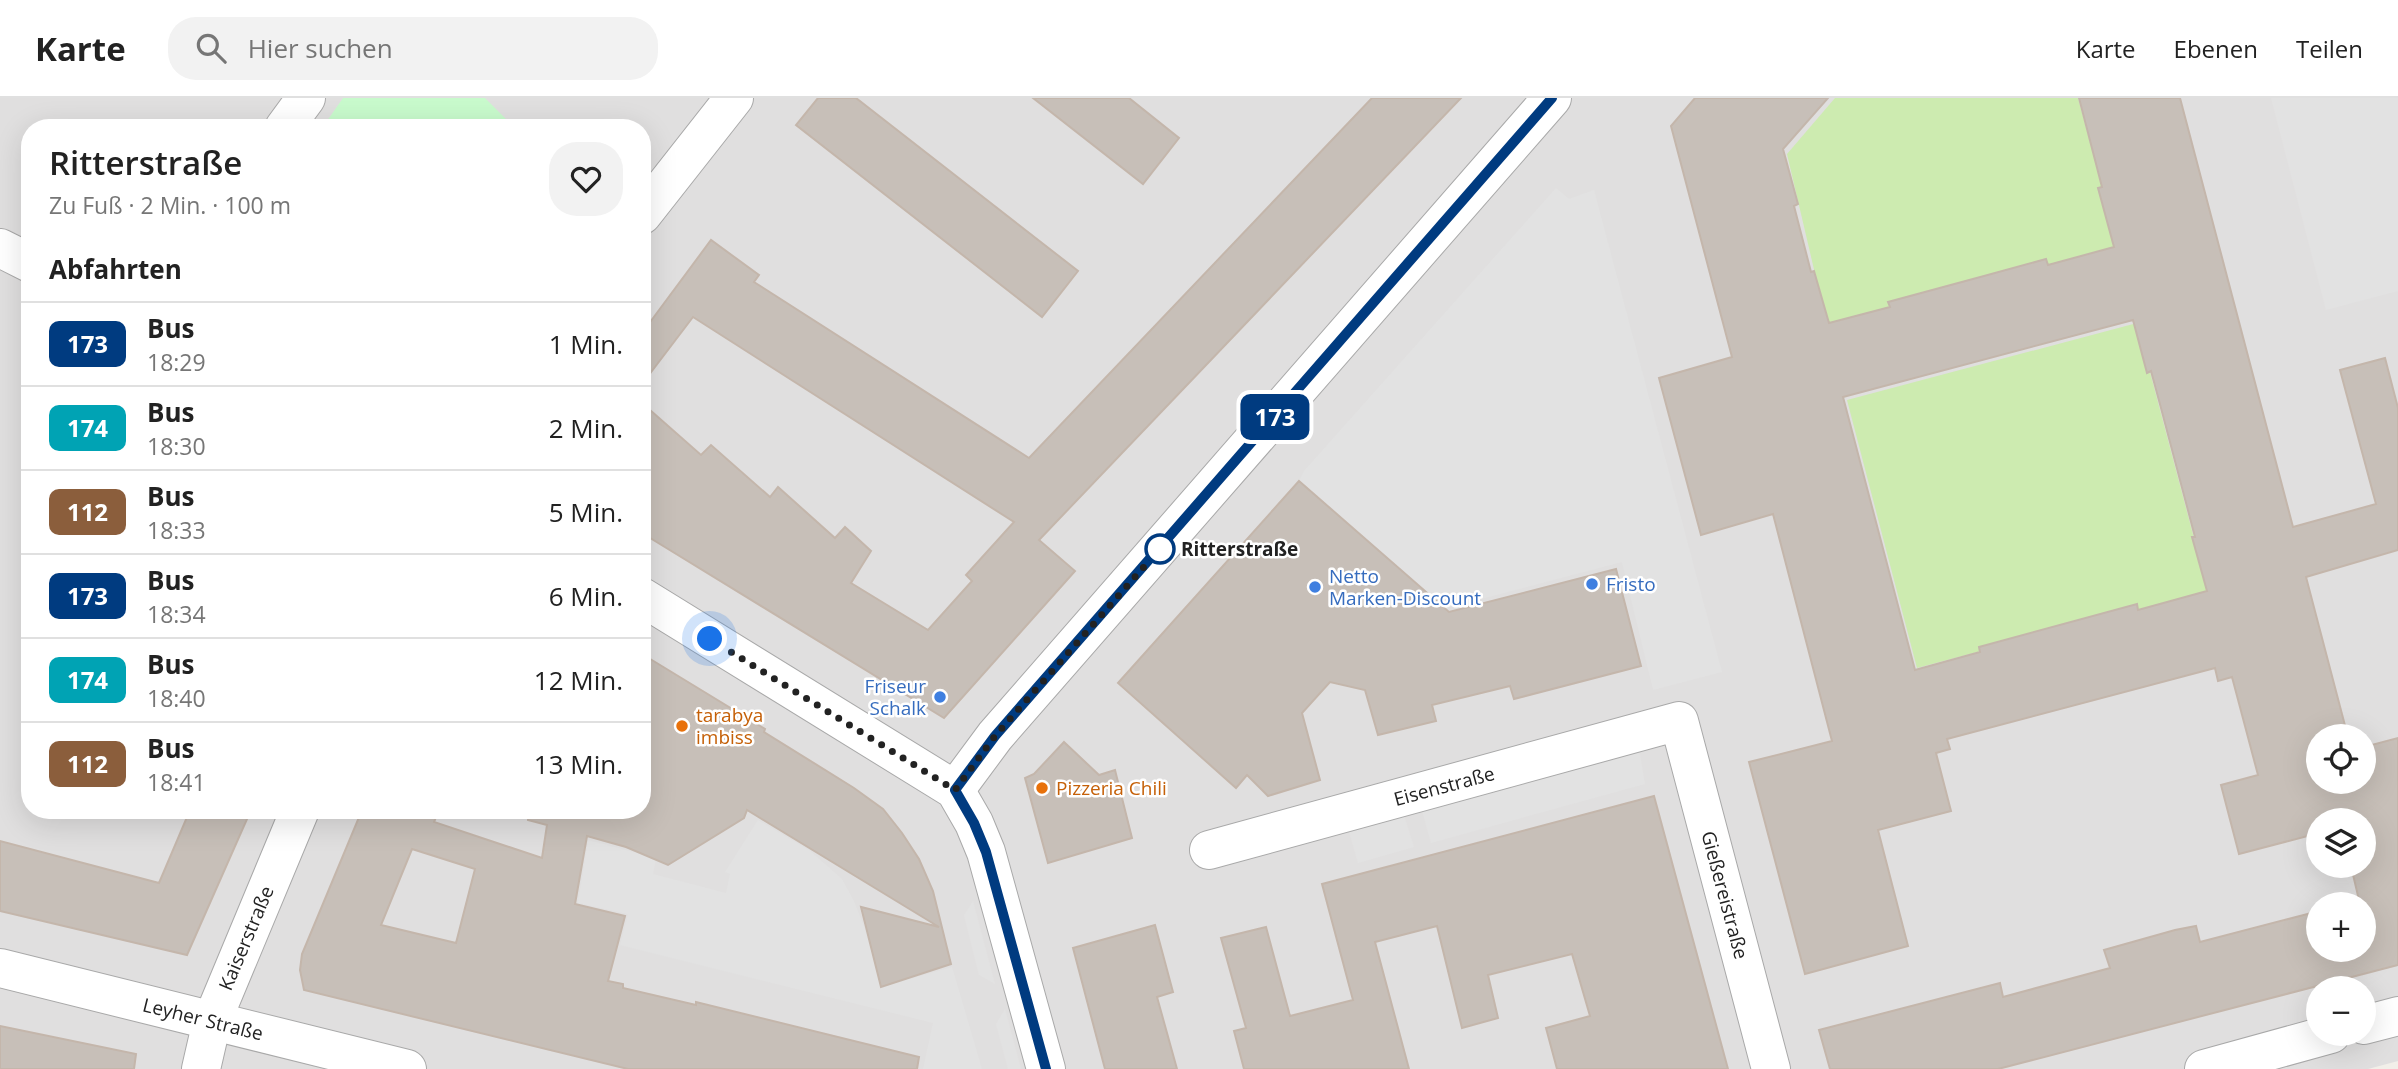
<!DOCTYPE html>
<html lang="de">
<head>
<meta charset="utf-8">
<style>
  body { margin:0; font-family:"Open Sans",sans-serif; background:#f2f2f2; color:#222; height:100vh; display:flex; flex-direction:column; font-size:26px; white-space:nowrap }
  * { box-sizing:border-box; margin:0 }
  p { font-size:23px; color:#767676 }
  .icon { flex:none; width:38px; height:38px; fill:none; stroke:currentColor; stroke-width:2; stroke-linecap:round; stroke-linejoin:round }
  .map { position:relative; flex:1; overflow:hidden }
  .details { position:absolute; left:21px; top:21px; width:630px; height:700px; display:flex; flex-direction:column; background:#fff; border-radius:28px; box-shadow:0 7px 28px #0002 }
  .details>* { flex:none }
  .badge { padding:0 14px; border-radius:10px; font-size:24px; line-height:46px }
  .tools { position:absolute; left:2306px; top:626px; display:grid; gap:14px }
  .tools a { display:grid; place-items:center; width:70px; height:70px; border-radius:50%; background:#fff; box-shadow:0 7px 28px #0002; font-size:35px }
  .you { position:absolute; width:35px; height:35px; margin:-18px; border:5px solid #fff; border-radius:50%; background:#1a73e8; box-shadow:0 0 0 10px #1a73e833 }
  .map>.badge { position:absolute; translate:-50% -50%; box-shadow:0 0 0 4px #fff }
  h2 { padding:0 28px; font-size:26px; line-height:63px }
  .round { display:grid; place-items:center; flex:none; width:74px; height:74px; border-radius:28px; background:#f2f2f2 }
  .overview { display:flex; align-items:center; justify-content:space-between; height:119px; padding:0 28px }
  h1 { font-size:33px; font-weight:600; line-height:52px }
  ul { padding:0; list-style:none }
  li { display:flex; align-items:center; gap:21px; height:84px; padding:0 28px; border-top:2px solid #e0e0e0 }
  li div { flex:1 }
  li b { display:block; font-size:26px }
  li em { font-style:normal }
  li .badge { min-width:77px; font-weight:700; text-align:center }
  header { display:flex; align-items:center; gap:42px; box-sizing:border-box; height:98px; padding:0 35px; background:#fff; border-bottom:2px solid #e0e0e0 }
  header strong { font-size:33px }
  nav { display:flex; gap:38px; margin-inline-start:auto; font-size:24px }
  .search { width:490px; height:63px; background:#f2f2f2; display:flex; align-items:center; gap:18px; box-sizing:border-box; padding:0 24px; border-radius:28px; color:#767676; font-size:26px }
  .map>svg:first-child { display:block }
  .residential { fill:#e0dfdf; fill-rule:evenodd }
  .grass { fill:#cdebb0 }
  .park { fill:#c8facc }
  .parking { fill:#e2e2e2 }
  .building { fill:#c7bfb8; stroke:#c4b6ab; stroke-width:2; fill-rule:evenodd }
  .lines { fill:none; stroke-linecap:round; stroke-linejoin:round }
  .minor-casing { stroke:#a9a9a9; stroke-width:40 }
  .minor { stroke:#fff; stroke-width:38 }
  .line-casing { stroke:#fff; stroke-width:16 }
  .line { stroke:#003b80; stroke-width:10 }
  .walk { stroke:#222; stroke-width:7; stroke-dasharray:0 12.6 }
  .stop-dot { fill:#fff; stroke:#003b80; stroke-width:3.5 }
  .shop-dot { fill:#3f7fe0; stroke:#fff; stroke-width:2.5 }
  .food-dot { fill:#e8710a; stroke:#fff; stroke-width:2.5 }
  .labels { text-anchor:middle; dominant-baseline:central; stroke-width:5; stroke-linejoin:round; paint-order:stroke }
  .stop-label { font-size:19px; font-weight:bold; fill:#222; stroke:#fff; text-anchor:start }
  .shop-label { font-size:19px; fill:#366cbe; stroke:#fff; text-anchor:start }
  .food-label { font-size:19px; fill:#c56008; stroke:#fff; text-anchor:start }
  .street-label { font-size:19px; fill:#222; stroke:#fff }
</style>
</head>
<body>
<header>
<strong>Karte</strong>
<div class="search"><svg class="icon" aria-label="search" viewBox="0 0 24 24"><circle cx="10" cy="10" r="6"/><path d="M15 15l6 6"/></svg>Hier suchen</div>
<nav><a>Karte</a><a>Ebenen</a><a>Teilen</a></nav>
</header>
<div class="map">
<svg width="2398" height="971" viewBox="0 0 2398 971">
  <rect width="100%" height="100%" fill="#f2efe9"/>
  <path class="residential" d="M0,0H2398V963L2368,971H0ZM30,30H642V712H30ZM2319,639H2364V684H2319ZM2319,723H2364V768H2319ZM2319,807H2364V852H2319ZM2319,891H2364V936H2319Z"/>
  <g class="grass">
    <polygon points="1835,0 2078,0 2118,148 1827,227 1787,56"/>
    <polygon points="2137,225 2208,493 1917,570 1847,302"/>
  </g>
  <polygon class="park" points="343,0 485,0 515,30 322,30"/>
  <g class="parking">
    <polygon points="2271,0 2398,0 2398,193 2326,212"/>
    <polygon points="1556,90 1569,101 1594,92 1722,574 1653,592 1622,464 1443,511 1299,383 1304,373"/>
    <polygon points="1639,651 1645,686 1431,745 1421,709"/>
    <polygon points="1403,714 1414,749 1358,765 1348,730"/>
    <polygon points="758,722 809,752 842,781 854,803 864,828 881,889 952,869 982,971 923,971 933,925 620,847 628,816 578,805 588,742 656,760 653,776 726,795 730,776 725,774"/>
    <polygon points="973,803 995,886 979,877 964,817"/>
    <polygon points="1005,911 1021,971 1008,971 996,926"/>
  </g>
  <g class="building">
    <polygon points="818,0 856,0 1078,173 1042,219 796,27"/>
    <polygon points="1033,0 1129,0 1179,40 1143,86"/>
    <polygon points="1372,0 1461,0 1039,442 1075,473 944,620 642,435 642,305 701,357 711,347 770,399 778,389 835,440 845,429 871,453 851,485 928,532 972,483 966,477 1014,424 693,219 642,286 642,235 711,142 759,177 754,184 1029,360"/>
    <path d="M1695,0H1828L1783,51L1798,106L1794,108L1811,174L1814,173L1829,225L1890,209L1888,204L1984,178L2046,161L2048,167L2114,149L2098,90L2102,89L2079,0H2180L2293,429L2376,406L2340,272L2385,260L2398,310V452L2306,479L2348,639H2319V684H2364V649L2398,640V867L1998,971H1830L1819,932L2000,885L2003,899L2110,870L2104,852L2175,832L2196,828L2200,844L2319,813V852H2364V807H2342L2359,802L2351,768H2364V723H2319V735L2239,756L2221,687L2258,677L2232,579L2218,583L2215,570L1947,641L1950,651L1936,655L1951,713L1878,732L1908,848L1805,876L1749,664L1832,643L1773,416L1701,437L1659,280L1732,259L1671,28ZM2133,222L2147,275L2151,273L2161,310L2195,439H2192L2207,493L2138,512L2137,506L1979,549L1980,554L1915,572L1843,299Z"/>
    <polygon points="1299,383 1449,514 1616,471 1641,568 1514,601 1510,588 1432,607 1436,623 1378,637 1365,592 1330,584 1302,615 1320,682 1268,698 1247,677 1236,690 1118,585"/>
    <path d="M642,556L765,631L764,634L854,690L883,711L902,735L919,761L933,793L951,866L881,889L861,809L939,829L747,712L744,720L668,767L626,749L587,738L575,806L625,818L608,883L623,886V890L696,907V904L919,959L917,971H628L304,892L300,872L302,856L362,712H439L434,724L542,760L547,727L528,722L529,712H642ZM412,751L475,771L456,845L381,827Z"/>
    <polygon points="1064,644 1099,677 1115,672 1132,740 1048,765 1025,680 1034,676"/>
    <polygon points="1654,698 1728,971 1557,971 1546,930 1590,918 1572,856 1488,877 1498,920 1462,930 1437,828 1375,844 1409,971 1244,971 1234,933 1246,930 1221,840 1266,829 1290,918 1353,902 1322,786"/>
    <polygon points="190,712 251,712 187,857 0,813 0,743 159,785"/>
    <polygon points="1155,827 1173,894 1157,899 1177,971 1105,971 1073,850"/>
    <polygon points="0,928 136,956 134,971 0,971"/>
  </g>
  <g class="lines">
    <defs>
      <g id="minor">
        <polyline points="284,30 306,0"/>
        <polyline points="642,117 734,0"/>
        <polyline points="0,150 30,165"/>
        <polyline points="642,499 955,692 974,725 986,754 1046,971"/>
        <polyline points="955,692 995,638 1552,0"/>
        <polyline points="1209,752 1679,623 1771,971"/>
        <polyline points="0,870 407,971"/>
        <polyline points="2364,927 2398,918"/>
        <polyline points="201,971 212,923 300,712"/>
        <polyline points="2204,971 2331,936"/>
      </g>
    </defs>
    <use href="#minor" class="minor-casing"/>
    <use href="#minor" class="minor"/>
  </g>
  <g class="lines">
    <defs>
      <polyline id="line" points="1046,971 986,754 974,725 955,692 995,638 1552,0"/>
    </defs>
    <use href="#line" class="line-casing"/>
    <use href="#line" class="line"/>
    <polyline class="walk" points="710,541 955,692 995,638 1164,446 1160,451"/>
  </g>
  <circle class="stop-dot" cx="1160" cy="451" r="14"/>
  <g class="shop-dot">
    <circle cx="1592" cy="486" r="7"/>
    <circle cx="1315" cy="489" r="7"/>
    <circle cx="940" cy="599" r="7"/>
  </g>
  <g class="food-dot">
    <circle cx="682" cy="628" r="7"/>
    <circle cx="1042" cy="690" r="7"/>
  </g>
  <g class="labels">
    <g class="stop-label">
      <text x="1181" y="451">Ritterstraße</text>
    </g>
    <g class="shop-label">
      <text x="1329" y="478">Netto<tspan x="1329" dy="22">Marken-Discount</tspan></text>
      <text x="1606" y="486">Fristo</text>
      <text x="926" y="588" text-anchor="end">Friseur<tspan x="926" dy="22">Schalk</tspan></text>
    </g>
    <g class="food-label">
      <text x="696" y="617">tarabya<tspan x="696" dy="22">imbiss</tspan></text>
      <text x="1056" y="690">Pizzeria Chili</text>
    </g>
    <g class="street-label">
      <text transform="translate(1444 688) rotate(-15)">Eisenstraße</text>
      <text transform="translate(1725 797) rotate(75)">Gießereistraße</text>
      <text transform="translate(246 840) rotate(-67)">Kaiserstraße</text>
      <text transform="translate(203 921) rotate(14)">Leyher Straße</text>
    </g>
  </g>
</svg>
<div class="tools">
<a><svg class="icon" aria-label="locate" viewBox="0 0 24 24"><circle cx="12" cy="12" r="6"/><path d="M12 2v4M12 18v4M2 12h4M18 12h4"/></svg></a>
<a><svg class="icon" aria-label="layers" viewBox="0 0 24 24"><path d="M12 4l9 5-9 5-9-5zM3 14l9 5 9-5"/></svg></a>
<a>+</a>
<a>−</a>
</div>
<div class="you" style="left:710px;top:541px"></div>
<b class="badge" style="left:1275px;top:319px;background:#003b80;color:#fff">173</b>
<section class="details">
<div class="overview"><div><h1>Ritterstraße</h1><p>Zu Fuß · 2 Min. · 100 m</p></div><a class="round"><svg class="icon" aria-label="heart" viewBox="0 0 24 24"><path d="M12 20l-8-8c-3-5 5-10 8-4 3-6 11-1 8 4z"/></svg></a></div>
<h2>Abfahrten</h2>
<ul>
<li><span class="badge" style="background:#003b80;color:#fff">173</span><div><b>Bus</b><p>18:29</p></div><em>1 Min.</em></li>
<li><span class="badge" style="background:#00a3b4;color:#fff">174</span><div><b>Bus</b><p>18:30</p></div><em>2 Min.</em></li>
<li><span class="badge" style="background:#8b5e3c;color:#fff">112</span><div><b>Bus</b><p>18:33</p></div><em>5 Min.</em></li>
<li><span class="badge" style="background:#003b80;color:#fff">173</span><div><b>Bus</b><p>18:34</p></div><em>6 Min.</em></li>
<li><span class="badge" style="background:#00a3b4;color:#fff">174</span><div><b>Bus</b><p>18:40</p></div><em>12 Min.</em></li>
<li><span class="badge" style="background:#8b5e3c;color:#fff">112</span><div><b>Bus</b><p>18:41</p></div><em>13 Min.</em></li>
</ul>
</section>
</div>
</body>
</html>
